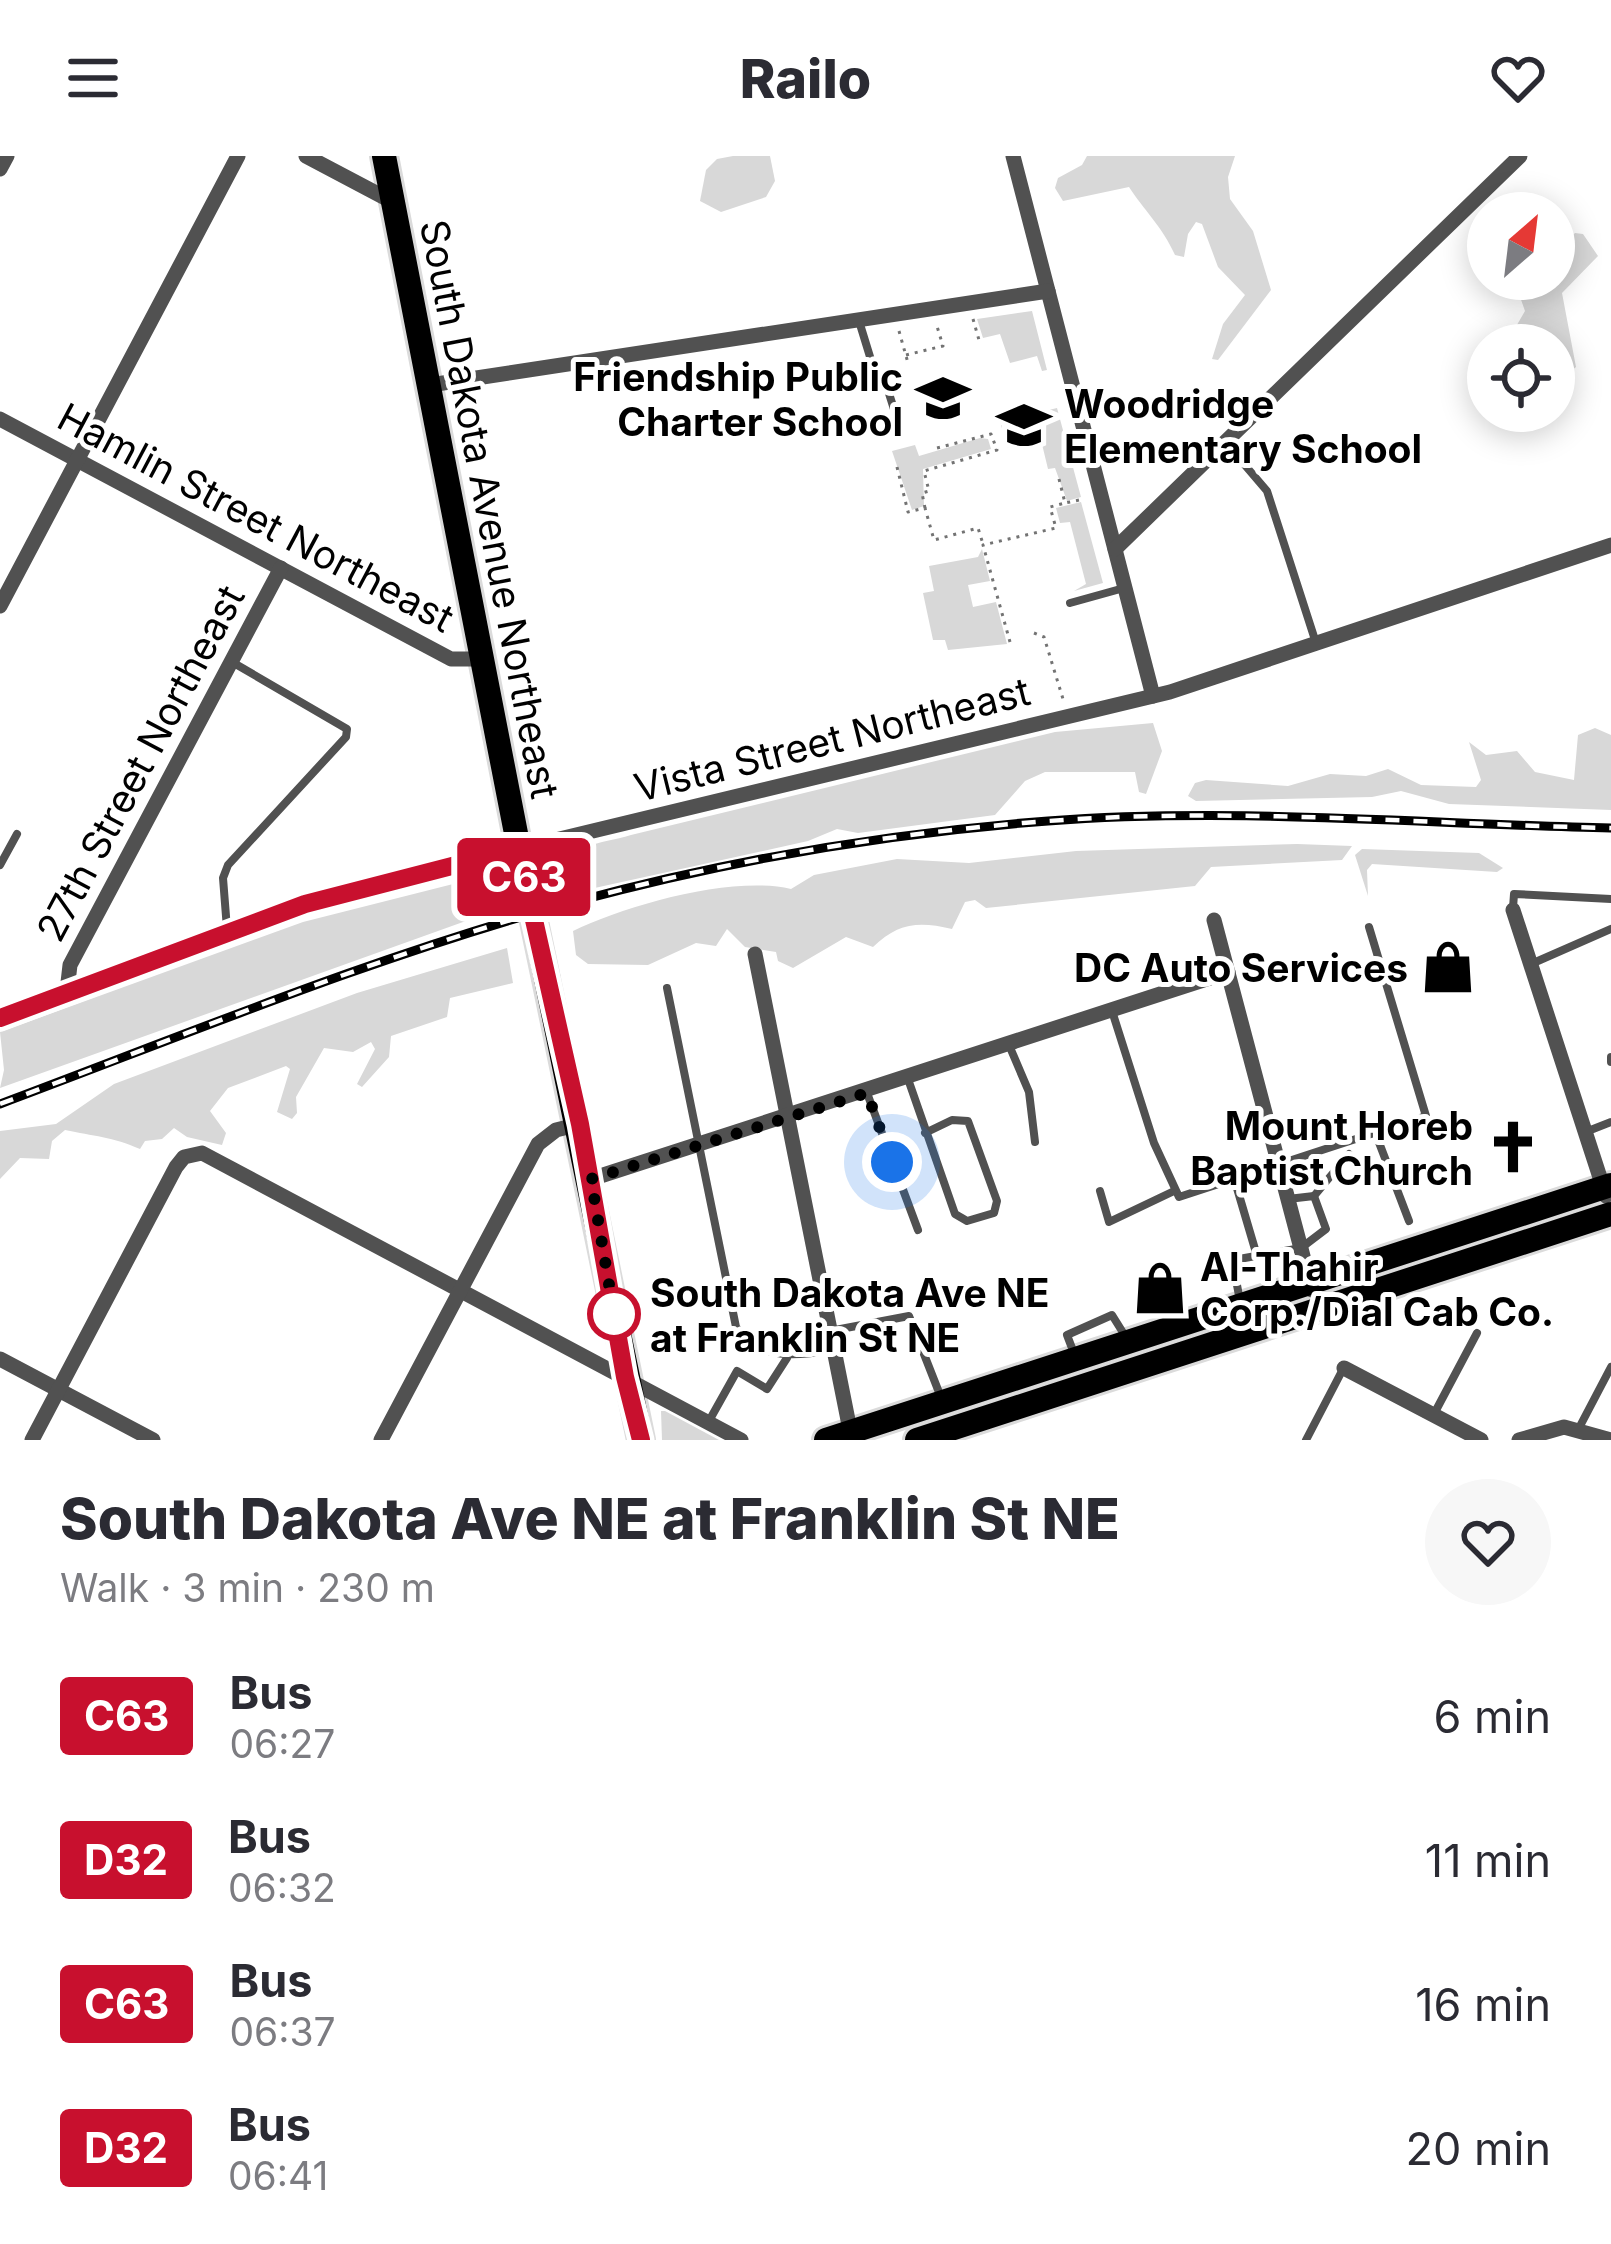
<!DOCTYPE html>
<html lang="en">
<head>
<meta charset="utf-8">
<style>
  body { margin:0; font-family:Inter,sans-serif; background:#f7f7f7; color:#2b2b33; height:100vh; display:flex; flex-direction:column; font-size:45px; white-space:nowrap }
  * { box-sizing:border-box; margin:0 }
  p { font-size:39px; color:#7c7c81 }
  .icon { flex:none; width:66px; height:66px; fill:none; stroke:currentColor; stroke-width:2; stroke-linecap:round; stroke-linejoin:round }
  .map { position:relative; height:1284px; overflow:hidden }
  .side { display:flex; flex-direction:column; background:#fff; flex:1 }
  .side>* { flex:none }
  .badge { padding:0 24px; border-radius:9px; font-size:42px; line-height:78px }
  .needle { width:78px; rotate:28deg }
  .tools { position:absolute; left:1467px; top:36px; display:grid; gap:24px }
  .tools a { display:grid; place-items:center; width:108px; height:108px; border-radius:50%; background:#fff; box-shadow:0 6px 30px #0003; font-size:60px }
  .you { position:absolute; width:60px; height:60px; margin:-30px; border:9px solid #fff; border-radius:50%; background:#1a73e8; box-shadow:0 0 0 18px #1a73e833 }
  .map>.badge { position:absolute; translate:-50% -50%; box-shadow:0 0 0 6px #fff }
  .round { display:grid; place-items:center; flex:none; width:126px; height:126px; border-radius:63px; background:#f7f7f7 }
  .head { display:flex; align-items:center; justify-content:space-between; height:204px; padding:0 60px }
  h1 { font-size:57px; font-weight:800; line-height:90px }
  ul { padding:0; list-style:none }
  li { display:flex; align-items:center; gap:36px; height:144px; padding:0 60px }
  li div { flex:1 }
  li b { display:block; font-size:45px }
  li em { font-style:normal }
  li .badge { min-width:132px; font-weight:700; text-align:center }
  header { display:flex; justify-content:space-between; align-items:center; height:156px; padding:0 60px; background:#fff; font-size:54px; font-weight:800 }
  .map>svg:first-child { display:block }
  .green { fill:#d8d8d8 }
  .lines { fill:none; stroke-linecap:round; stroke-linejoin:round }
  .primary-casing { stroke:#dbdbdb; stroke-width:30 }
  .path { stroke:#737373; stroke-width:3; stroke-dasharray:3 6; stroke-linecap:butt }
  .service { stroke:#515151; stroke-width:8 }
  .minor { stroke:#515151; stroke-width:15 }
  .tertiary { stroke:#515151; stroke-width:18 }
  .primary { stroke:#000; stroke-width:24 }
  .rail-casing { stroke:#000; stroke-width:9 }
  .rail { stroke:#fff; stroke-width:4.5; stroke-dasharray:14; stroke-linecap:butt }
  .primary-bridge-casing { stroke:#dbdbdb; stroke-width:30; stroke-linecap:butt }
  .primary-bridge { stroke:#000; stroke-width:24 }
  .line-casing { stroke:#fff; stroke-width:27 }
  .line { stroke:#c8102e; stroke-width:18 }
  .walk { stroke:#000; stroke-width:12; stroke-dasharray:0 21.6 }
  .stop-dot { fill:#fff; stroke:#c8102e; stroke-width:6 }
  .labels { text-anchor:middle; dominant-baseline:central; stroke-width:10; stroke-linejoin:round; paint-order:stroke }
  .poi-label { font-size:39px; font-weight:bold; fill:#000; stroke:#fff; text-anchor:end }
  .street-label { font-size:39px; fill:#000; stroke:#fff }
  .stop-label { font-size:39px; font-weight:bold; fill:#000; stroke:#fff; text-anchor:start }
</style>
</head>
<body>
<header><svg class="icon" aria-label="menu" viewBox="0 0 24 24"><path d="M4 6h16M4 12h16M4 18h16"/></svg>Railo<svg class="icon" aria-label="heart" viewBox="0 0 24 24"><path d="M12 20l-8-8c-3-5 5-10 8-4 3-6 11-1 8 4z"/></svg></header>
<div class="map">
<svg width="1611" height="1284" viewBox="0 0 1611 1284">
  <rect width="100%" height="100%" fill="#fff"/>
  <g class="green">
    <polygon points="733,0 770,0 775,25 766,41 721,56 700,45 706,14 717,3"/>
    <path d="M1087,0H1235L1228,21L1230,43L1253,75L1271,134L1218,204L1212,203L1223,168L1245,139L1218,111L1202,68L1196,66L1188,78L1184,101L1175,99C1162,70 1143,53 1129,31L1063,45L1055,32L1058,22L1082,9Z"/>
    <polygon points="1575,77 1583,78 1598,100 1562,137 1576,211 1554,228 1554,189 1488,189 1488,207 1484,188 1514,174 1525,155 1518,135 1528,123 1554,123 1554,98"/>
    <polygon points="1032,155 1047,214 1042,215 1037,200 1010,207 1000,178 983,182 977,163"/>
    <polygon points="1057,252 1081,341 1067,345 1055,312 1048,313 1041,284 1008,292 1000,266"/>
    <polygon points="980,282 988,283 991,293 923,313 924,350 912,354 892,295 915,289 919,300"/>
    <polygon points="1081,346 1103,427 1074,435 1086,428 1070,366 1060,367 1056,352"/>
    <polygon points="982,393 990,425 968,429 973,451 996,446 1007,488 948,494 945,484 933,484 923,437 934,435 929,410 978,401"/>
    <path d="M1153,567L1162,595L1146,638L1139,636L1135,616H1045L1025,625L995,659L858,677L837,673L808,685L581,735L567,727C564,686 598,689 631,679L1055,576Z"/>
    <polygon points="1595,572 1611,579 1611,654 1449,648 1401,635 1372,641 1196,645 1188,640 1195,627 1206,624 1288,630 1330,618 1366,620 1388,613 1421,629 1476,631 1481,624 1469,586 1486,599 1517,595 1535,616 1574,624 1578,579"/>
    <path d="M1297,688L1352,690L1342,704L1211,711L1195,730L986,752L975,744L965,746L952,773C918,765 898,767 873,791L846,781L793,812L778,805L776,796L745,791L727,773L716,790L696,787L648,809L588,808L576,799L573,775C626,749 733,719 791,733L814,719L897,703L969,707L1076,695Z"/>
    <polygon points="1362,693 1479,697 1503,712 1497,716 1372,708 1367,714 1368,740 1355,699"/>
    <polygon points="465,725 476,732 484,753 477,761 0,932 4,914 0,876 303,766"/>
    <path d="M507,792L513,827L450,842L447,861L391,880L389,901L362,931L357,928L375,893L371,886L353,896L324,892L296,941L297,957L292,963L277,956L290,913L286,910L228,932L210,955L226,977L222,989L187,981L174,972L162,983L145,985L140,993C113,981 93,980 65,974L52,985L49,1003L20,1002L0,1023V975L56,968L114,928L357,837Z"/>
    <polygon points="661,1255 665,1255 719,1284 662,1284"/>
  </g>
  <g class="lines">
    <defs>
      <g id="primary">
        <polyline points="384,0 521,703"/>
        <polyline points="546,823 641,1284"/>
        <polyline points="826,1284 1611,1029"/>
        <polyline points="917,1284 1611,1058"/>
      </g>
    </defs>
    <use href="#primary" class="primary-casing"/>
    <g class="path">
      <polyline points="973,163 979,184"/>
      <polyline points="899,175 908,207"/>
      <polyline points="906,199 943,190 936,167"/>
      <polyline points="897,311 908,356 925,352 934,384 978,372 983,388"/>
      <polyline points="1059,323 1065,347 1084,343"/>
      <polyline points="925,352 922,337 929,335 924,315 997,294 991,278 937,292"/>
      <polyline points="1034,477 1044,481 1063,543"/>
      <polyline points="1010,486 983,389 1056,372 1050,351 1065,347"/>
    </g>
    <g class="service">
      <polyline points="859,165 879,230 886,228 899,269"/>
      <polyline points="1226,287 1267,335 1316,487"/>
      <polyline points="1070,447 1124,432"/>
      <polyline points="0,709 17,678"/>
      <polyline points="1513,752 1514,738 1611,743"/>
      <polyline points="227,773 223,722 228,709 346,581 347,573 232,506"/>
      <polyline points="1531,808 1611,773"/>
      <path d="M667,832L736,1171C760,1205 797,1200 833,1194"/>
      <polyline points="1112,855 1154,987 1179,1041 1426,960 1369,771"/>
      <polyline points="1009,889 1029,936 1035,986"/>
      <polyline points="1611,901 1611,906"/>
      <polyline points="908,923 955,1058 967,1065 994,1057 997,1045 968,965 952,964 925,977"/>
      <polyline points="867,937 918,1074"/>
      <polyline points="1588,975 1611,966"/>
      <polyline points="1375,976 1409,1065"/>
      <polyline points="1234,1022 1257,1100"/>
      <polyline points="1100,1035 1109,1066 1172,1036"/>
      <polyline points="1314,1040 1349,998"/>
      <polyline points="825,1144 877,1138"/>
      <polyline points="1240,1145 1234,1113 1239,1103 1301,1092 1326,1073 1314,1040 1288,1043"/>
      <polyline points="830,1175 909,1160 942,1244"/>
      <polyline points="1075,1200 1067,1179 1112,1159 1127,1183"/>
      <polyline points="1434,1258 1477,1177"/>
      <polyline points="709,1265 737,1215 767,1233 787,1202"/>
      <polyline points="1579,1272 1611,1211"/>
      <polyline points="1306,1284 1343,1213"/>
    </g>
    <g class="minor">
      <polyline points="306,0 393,46"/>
      <polyline points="1013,0 1153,540"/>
      <polyline points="0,13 7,0"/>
      <polyline points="430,229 1048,135"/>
      <polyline points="0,263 451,503 484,503"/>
      <polyline points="1115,393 1520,0"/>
      <polyline points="0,450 238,0"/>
      <polyline points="518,693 1170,536 1611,389"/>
      <polyline points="1513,754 1606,1040"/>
      <polyline points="1214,764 1312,1134"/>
      <polyline points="755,798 852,1284"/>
      <polyline points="67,835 70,809 281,412"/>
      <polyline points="591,1023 1228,816"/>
      <polyline points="0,1203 153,1284"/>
      <polyline points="1344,1212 1481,1284"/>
      <polyline points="32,1284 176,1011 184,1001 202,997 741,1284"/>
      <polyline points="381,1284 538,988 556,974 580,968"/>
      <polyline points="1519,1284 1564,1271 1611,1284"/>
    </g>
    <polyline class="tertiary" points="0,862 305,748 518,693"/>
    <use href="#primary" class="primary"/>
    <defs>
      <path id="rail" d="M0,948C190,877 378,799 574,746C729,704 888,677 1048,665C1236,651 1423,668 1611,672"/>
    </defs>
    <use href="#rail" class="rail-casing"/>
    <use href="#rail" class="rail"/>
    <defs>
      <polyline id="primary-bridge" points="521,703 546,823"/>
    </defs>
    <use href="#primary-bridge" class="primary-bridge-casing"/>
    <use href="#primary-bridge" class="primary-bridge"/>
  </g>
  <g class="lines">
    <defs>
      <polyline id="line" points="0,862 305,748 518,693 580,968 625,1221 641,1284"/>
    </defs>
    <use href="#line" class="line-casing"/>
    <use href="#line" class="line"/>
    <polyline class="walk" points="614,1158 617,1175 591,1023 867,937 892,1006"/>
  </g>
  <defs>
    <symbol id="school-bare" viewBox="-9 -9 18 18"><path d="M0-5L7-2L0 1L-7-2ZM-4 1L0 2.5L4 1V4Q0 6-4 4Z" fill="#000" stroke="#fff" stroke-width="2.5" paint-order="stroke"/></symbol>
    <symbol id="shop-bare" viewBox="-9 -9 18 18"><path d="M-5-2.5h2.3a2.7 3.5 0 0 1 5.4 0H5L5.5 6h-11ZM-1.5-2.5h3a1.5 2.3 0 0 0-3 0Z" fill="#000" stroke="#fff" stroke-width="2.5" paint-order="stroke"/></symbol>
    <symbol id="church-bare" viewBox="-9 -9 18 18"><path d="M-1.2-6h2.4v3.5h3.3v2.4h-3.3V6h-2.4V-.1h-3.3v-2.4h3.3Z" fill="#000" stroke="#fff" stroke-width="2.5" paint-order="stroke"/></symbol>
  </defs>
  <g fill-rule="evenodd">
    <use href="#school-bare" x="905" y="204" width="76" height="76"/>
    <use href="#school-bare" x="986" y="231" width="76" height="76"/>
    <use href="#shop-bare" x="1410" y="773" width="76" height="76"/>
    <use href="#church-bare" x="1475" y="953" width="76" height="76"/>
    <use href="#shop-bare" x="1122" y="1094" width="76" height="76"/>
  </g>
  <circle class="stop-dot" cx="614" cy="1158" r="24"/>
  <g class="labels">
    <g class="poi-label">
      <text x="903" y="220">Friendship Public<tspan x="903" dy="45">Charter School</tspan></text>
      <text x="1064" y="247" text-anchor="start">Woodridge<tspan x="1064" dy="45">Elementary School</tspan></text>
      <text x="1408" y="811">DC Auto Services</text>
      <text x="1473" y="969">Mount Horeb<tspan x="1473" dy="45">Baptist Church</tspan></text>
      <text x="1200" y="1110" text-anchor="start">Al-Thahir<tspan x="1200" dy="45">Corp./Dial Cab Co.</tspan></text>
    </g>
    <g class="street-label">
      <text transform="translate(490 353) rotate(79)">South Dakota Avenue Northeast</text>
      <text transform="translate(256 361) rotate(28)">Hamlin Street Northeast</text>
      <text transform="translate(832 583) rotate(-14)">Vista Street Northeast</text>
      <text transform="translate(140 607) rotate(-62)">27th Street Northeast</text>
    </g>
    <g class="stop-label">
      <text x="650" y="1136">South Dakota Ave NE<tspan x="650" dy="45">at Franklin St NE</tspan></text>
    </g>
  </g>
</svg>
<div class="tools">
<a><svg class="needle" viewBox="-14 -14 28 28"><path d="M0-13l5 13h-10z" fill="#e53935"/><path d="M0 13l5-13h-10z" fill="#7c7c81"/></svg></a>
<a><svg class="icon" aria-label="locate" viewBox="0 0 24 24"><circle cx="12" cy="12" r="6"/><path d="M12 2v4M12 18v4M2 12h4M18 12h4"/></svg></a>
</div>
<div class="you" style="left:892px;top:1006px"></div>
<b class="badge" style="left:524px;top:721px;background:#c8102e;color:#fff">C63</b>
</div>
<section class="side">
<div class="head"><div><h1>South Dakota Ave NE at Franklin St NE</h1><p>Walk · 3 min · 230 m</p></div><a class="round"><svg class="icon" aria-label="heart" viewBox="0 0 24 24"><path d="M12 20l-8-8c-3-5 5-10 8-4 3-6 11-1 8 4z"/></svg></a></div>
<ul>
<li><span class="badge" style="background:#c8102e;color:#fff">C63</span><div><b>Bus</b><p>06:27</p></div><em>6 min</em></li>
<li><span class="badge" style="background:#c8102e;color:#fff">D32</span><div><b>Bus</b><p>06:32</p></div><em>11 min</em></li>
<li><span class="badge" style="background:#c8102e;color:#fff">C63</span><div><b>Bus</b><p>06:37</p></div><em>16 min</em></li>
<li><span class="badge" style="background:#c8102e;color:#fff">D32</span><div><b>Bus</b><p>06:41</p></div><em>20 min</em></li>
</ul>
</section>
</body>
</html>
